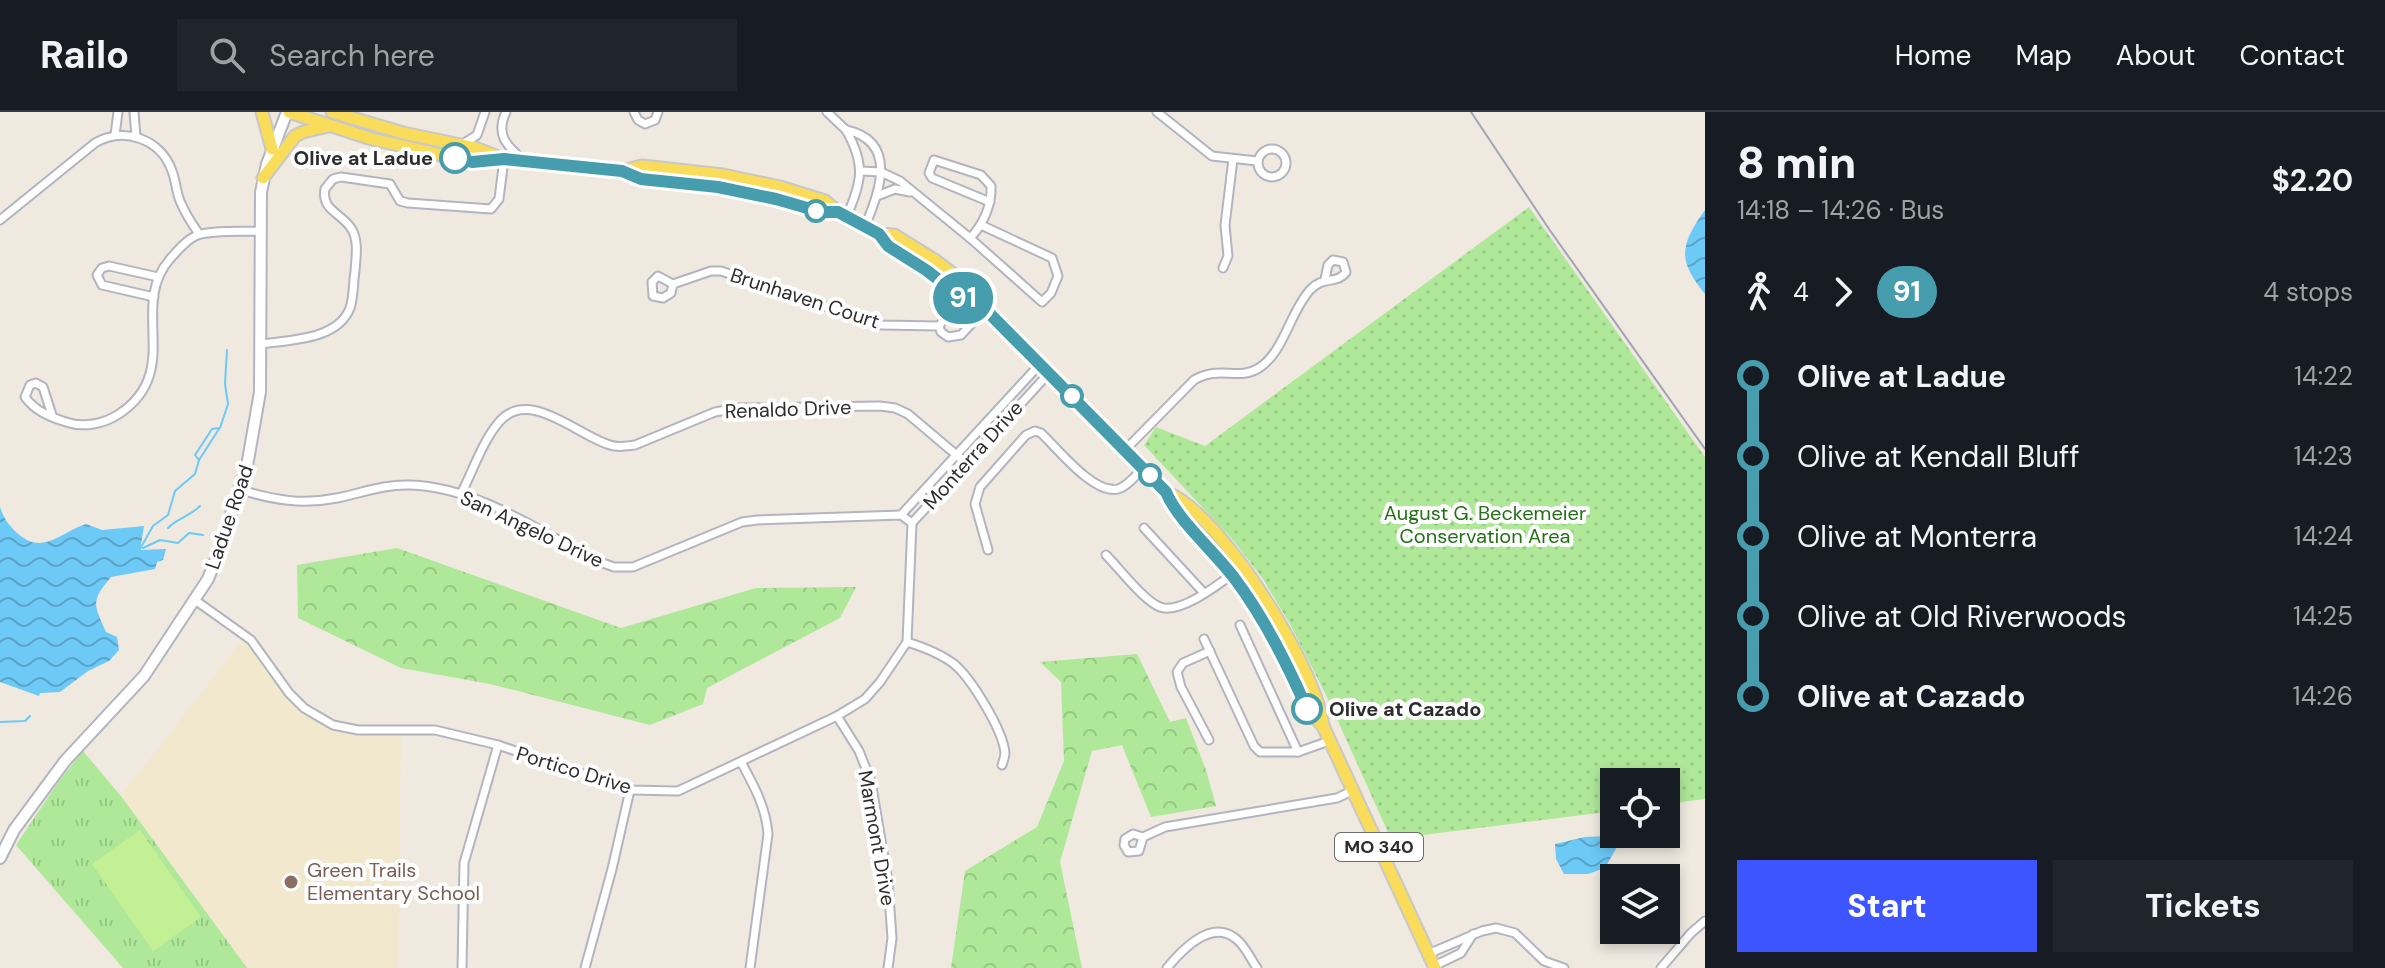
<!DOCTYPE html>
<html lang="en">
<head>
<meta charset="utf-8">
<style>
  body { margin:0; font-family:"DM Sans",sans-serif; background:#20242c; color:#f1f3f6; height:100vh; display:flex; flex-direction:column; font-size:30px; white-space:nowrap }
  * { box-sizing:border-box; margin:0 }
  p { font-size:26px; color:#9ea1a6 }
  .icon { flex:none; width:44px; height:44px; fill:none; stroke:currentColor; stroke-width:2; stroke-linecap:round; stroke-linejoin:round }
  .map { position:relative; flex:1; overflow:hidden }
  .details { display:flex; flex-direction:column; background:#171b24; width:680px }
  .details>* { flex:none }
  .badge { padding:0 16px; border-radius:26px; font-size:28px; line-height:52px }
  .fabs { position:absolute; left:1600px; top:656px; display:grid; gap:16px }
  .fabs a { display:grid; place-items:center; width:80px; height:80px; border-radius:0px; background:#171b24; box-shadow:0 4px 12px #0003; font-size:40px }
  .map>.badge { position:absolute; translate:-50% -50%; box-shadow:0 0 0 4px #fff }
  .legs { display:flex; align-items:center; gap:12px; height:88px; padding:0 32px; font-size:26px }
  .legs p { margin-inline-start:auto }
  .overview { display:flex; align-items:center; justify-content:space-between; height:136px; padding:0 32px }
  h1 { font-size:44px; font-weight:800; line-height:60px }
  .cta { display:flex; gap:16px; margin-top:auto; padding:16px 32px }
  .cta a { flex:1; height:92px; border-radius:0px; background:#3c55ff; color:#fff; font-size:32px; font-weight:800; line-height:92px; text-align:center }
  .cta a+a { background:#20242c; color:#f1f3f6 }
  ul { padding:0 32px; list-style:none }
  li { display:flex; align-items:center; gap:28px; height:80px; font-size:30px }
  li i { display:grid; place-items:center; width:12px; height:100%; margin:0 10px; background:currentColor }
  li i::after { content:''; width:20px; height:20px; margin:-10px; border:6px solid; border-radius:50%; background:#171b24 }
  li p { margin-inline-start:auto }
  li:first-child i { background:linear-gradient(#0000 50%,currentColor 0) }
  li:last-child i { background:linear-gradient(currentColor 50%,#0000 0) }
  header { display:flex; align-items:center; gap:48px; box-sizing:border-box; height:112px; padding:0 40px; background:#171b24; border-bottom:2px solid #363941 }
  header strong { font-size:38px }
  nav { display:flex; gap:44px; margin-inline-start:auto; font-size:28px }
  .search { width:560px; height:72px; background:#20242c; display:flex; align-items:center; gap:20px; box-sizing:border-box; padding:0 28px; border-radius:0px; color:#9ea1a6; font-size:30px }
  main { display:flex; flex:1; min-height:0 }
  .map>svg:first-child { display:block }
  .education { fill:#f1e8ce }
  .grass { fill:url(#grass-tufts) }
  .forest { fill:url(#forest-crowns) }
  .park { fill:url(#park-dots) }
  .pitch { fill:#c3f094 }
  .water { fill:url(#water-waves) }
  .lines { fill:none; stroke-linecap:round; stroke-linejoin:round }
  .stream { stroke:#6dc9f6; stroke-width:2 }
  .street-casing { stroke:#b3b4c1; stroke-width:11 }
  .secondary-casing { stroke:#b3b4c1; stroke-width:14 }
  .primary-casing { stroke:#c8c8c8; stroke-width:15 }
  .street { stroke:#fff; stroke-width:7 }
  .secondary { stroke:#fff; stroke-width:10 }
  .primary { stroke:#f9dd5a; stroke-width:11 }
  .rail { stroke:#a1a3b8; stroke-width:2 }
  .line-1-casing { stroke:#fff; stroke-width:18 }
  .line-1 { stroke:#469dad; stroke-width:12 }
  .stop-1-dot { fill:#fff; stroke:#469dad; stroke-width:4 }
  .education-dot { fill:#8d6e63; stroke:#fff; stroke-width:3 }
  .labels { text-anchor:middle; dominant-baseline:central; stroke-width:8; stroke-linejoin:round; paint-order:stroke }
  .shield { fill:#fff; stroke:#6c6c6c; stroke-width:2 }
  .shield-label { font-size:18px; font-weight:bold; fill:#2d2d2d }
  .stop-label { font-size:20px; font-weight:bold; fill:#2d2d2d; stroke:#fff; text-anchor:end }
  .street-label { font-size:20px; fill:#2d2d2d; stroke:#fff }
  .park-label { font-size:20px; fill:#247017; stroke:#fff }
  .education-label { font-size:20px; fill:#785e54; stroke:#fff; text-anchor:start }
</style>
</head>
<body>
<header>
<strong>Railo</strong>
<div class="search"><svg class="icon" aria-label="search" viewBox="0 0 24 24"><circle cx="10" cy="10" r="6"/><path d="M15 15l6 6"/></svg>Search here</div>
<nav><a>Home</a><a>Map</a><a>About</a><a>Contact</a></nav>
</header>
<main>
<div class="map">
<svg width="1705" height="856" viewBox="0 0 1705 856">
  <defs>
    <pattern id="grass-tufts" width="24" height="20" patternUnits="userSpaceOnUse" patternTransform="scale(2)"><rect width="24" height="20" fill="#afe899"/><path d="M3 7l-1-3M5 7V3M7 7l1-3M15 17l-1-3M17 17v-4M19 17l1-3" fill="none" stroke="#97c784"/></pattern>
    <pattern id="forest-crowns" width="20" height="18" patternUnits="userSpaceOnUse" patternTransform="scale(2)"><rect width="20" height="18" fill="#afe899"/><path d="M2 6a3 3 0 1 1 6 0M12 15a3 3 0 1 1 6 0" fill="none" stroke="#97c784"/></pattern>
    <pattern id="park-dots" width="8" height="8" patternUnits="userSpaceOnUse" patternTransform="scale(2)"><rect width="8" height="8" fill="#afe899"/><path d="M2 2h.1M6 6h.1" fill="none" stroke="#97c784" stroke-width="1.8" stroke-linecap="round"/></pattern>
    <pattern id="water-waves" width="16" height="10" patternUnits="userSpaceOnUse" patternTransform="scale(2)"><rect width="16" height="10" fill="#6dc9f6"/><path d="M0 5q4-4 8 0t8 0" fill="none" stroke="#5aa4c8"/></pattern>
  </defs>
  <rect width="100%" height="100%" fill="#efe9df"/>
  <polygon class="education" points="243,527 260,545 283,581 314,608 339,619 401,622 398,856 247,856 121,684"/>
  <polygon class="grass" points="83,639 121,684 247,856 123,856 16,733 59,669"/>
  <g class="forest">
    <polygon points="397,436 621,516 756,476 856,475 840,506 707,576 703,592 650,613 490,572 401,556 298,506 297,453"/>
    <polygon points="1137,542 1170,610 1186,606 1206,658 1216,694 1151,705 1122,633 1092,639 1060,750 1082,856 951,856 965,759 1037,715 1064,649 1061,570 1040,550"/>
  </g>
  <polygon class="park" points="1529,95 1705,345 1705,687 1666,692 1666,670 1614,670 1614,699 1391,727 1328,587 1290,512 1263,467 1233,428 1144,333 1156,315 1205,334"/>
  <polygon class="pitch" points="140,718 201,805 153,839 92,752"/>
  <g class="water">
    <path d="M1705,98V182C1677,148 1680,133 1705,98Z"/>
    <path d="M0,395C4,407 8,412 17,421C43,444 59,421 86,412L102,418L144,414L140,438L166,437L163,448L157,450L155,457L111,465C90,490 94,492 106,520L117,525L119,538L109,549L88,559L60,580L40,581L39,584L0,570Z"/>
    <polygon points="1609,724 1615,727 1617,735 1605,756 1588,762 1564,762 1556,747 1555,732 1585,725"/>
  </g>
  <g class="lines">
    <g class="stream">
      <polyline points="199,348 219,317"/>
      <path d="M168,416C176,407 190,404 200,394"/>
      <polyline points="143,436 160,428 178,431 189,421 203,423"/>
      <polyline points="140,437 153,414 168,403 175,379 195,362 199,348 195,343 212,317 220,316 228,292 225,272 227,238"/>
      <polyline points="0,610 25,609 30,604"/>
    </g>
    <defs>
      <g id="street">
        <polyline points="134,0 136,25"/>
        <path d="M506,0C495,23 507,34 524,49"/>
        <polyline points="634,0 638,8 645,12 655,8 658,0"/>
        <polyline points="827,0 846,18"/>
        <polyline points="1157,0 1212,44 1257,49"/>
        <polyline points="115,23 118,0"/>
        <polyline points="463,32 477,23 485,0"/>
        <circle cx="1272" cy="51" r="14"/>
        <polyline points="861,59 881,60 900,69 970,126 1042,190 1051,181 1058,164 1052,146 981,113"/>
        <polyline points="877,84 895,77 910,80"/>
        <path d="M846,106C862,70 866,53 846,18C898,29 880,80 865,114"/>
        <path d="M0,108L95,31C124,14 161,27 172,59C176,69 176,79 180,89C185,101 192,112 199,122"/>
        <path d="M970,126C983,113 992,93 991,74L981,63L934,48L929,61L932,66L990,90"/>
        <polyline points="1223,156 1228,144 1225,113 1233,47"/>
        <polyline points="673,172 671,181 663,186 653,184 652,170 658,164 673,172 711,159 721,159 881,213 939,214"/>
        <polyline points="154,185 102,173 97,163 102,156 109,154 158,165"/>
        <polyline points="961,185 939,214 941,220 948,225 961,223 985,197"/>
        <path d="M261,232C289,228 338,228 350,196C354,184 353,171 355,159C356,145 359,128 351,116C341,101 321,98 325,77L333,67L341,65L390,72L400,89L408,91L491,97L499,87L504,47"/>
        <path d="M52,303L43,275L36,271L30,273L25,285C35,299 50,305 66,310C83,316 104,312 119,302C184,259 128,195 170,147C177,139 188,126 198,123C213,118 243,120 260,119"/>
        <path d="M1125,338L1194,268C1220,253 1238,269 1259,256C1284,240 1290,200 1310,178C1324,163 1337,173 1346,160L1343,150L1333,148L1328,153L1325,167"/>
        <path d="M241,378C274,388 302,393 337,386C362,381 384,372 410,373C477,375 539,419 597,449L614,455H633L742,410L757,408L901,403L912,411"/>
        <path d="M461,382C473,359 482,330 499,310C529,275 578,324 610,333C618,336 626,334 635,333L715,300L738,296L880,294L895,296L908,302L966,351"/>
        <polyline points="901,403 1040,252"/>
        <polyline points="1144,416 1204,481"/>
        <path d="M988,438L975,392L980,375L1026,323L1035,319L1041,321C1058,337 1094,383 1118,377C1128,374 1136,363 1143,356"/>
        <path d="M1106,443C1119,456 1144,489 1160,495C1182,503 1224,468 1242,455"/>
        <polyline points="195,488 251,528 289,581 304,596 333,613 358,618 435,618 498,633 630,678 678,679 837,604 865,587 880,570 907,530 912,411 1049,261"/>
        <polyline points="1240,513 1298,640"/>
        <polyline points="1204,527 1254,634 1260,640 1298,640 1329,629"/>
        <path d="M907,530C923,535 941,542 954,552C971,566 1003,618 1005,641C1005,644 1003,650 1002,653"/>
        <polyline points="837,604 859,639 871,669 888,770 892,826 888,856"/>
        <polyline points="1209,628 1181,575 1177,560 1183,551 1210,539"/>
        <path d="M741,650C754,674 766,695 768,722L750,856"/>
        <polyline points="1143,725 1133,722 1125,727 1124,733 1128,740 1139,739 1143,725 1165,715 1337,686 1352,679"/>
        <polyline points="1428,842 1482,819 1496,816 1515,821 1544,849 1564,856"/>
        <polyline points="1434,854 1461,841 1473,822"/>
        <polyline points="462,856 464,751 498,633"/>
        <polyline points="585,856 612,757 630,678"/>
        <path d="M1167,856C1181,839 1210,807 1235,826C1245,833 1250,846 1257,856"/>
        <polyline points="1661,856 1691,821 1705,809"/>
      </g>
      <polyline id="secondary" points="0,746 14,718 65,649 144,564 208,467 216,447 247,354 260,280 261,80 267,52 287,0"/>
      <g id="primary">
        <polyline points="262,0 272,37"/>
        <polyline points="289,0 372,27 472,50 504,47 622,59 641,67 718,75 776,87 821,100 838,100"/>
        <polyline points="332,0 403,21 475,36 501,46"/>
        <path d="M622,59L642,54L723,63L780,75L825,89L846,106L879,122L894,123L936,149L970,175L985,197L1166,380C1174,400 1189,412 1203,428C1232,461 1256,496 1277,534C1292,562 1301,591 1323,614"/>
        <polyline points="263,66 295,24 303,20 328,14"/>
        <path d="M879,122C891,137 907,145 923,156C943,169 960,184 981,195"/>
        <path d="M1166,380C1221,401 1316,556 1323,614L1435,856"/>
      </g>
    </defs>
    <use href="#street" class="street-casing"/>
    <use href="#secondary" class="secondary-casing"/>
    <use href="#primary" class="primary-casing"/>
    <use href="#street" class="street"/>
    <use href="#secondary" class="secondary"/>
    <use href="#primary" class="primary"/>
    <polyline class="rail" points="1471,0 1549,117 1705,337"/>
  </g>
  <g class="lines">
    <defs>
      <path id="line-1" d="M455,46L472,50L504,47L622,59L641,67L718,75L776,87L821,100H838L879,122L888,134L926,158L961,185L985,197L1166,380C1178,409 1215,440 1235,467C1265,507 1287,551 1307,597"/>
    </defs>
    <use href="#line-1" class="line-1-casing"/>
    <use href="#line-1" class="line-1"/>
  </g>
  <g class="stop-1-dot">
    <circle cx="455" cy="46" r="14"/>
    <circle cx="816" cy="99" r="10"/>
    <circle cx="1072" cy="284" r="10"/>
    <circle cx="1150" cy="363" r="10"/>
    <circle cx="1307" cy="597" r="14"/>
  </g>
  <circle class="education-dot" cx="291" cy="770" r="8"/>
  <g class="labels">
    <rect class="shield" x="1335" y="721" width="88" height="28" rx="6"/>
    <g class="shield-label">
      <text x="1379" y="735">MO 340</text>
    </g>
    <g class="stop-label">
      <text x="433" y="46">Olive at Ladue</text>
      <text x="1329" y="597" text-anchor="start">Olive at Cazado</text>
    </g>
    <g class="street-label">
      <text transform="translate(805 186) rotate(18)">Brunhaven Court</text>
      <text transform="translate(788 297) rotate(-2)">Renaldo Drive</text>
      <text transform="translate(973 343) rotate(-48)">Monterra Drive</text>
      <text transform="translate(229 405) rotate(-71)">Ladue Road</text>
      <text transform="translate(532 417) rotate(25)">San Angelo Drive</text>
      <text transform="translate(574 658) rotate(17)">Portico Drive</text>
      <text transform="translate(877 726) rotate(80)">Marmont Drive</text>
    </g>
    <g class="park-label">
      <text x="1485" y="401">August G. Beckemeier<tspan x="1485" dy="23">Conservation Area</tspan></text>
    </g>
    <g class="education-label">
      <text x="307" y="758">Green Trails<tspan x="307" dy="23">Elementary School</tspan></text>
    </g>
  </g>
</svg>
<div class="fabs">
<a><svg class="icon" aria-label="locate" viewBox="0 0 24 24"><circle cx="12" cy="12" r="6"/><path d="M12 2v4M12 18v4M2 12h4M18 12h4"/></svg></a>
<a><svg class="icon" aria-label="layers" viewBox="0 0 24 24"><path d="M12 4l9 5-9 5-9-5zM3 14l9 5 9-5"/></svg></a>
</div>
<b class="badge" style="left:963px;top:186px;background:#469dad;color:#fff">91</b>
</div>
<section class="details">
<div class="overview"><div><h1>8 min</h1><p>14:18 – 14:26 · Bus</p></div><b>$2.20</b></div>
<div class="legs"><svg class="icon" aria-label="walk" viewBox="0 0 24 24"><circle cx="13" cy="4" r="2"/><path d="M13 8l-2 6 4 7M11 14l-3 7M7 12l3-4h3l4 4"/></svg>4<svg class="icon" aria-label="forward" viewBox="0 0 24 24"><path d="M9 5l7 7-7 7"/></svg><b class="badge" style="background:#469dad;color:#fff">91</b><p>4 stops</p></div>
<ul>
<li><i style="color:#469dad"></i><b>Olive at Ladue</b><p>14:22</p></li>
<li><i style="color:#469dad"></i><span>Olive at Kendall Bluff</span><p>14:23</p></li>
<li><i style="color:#469dad"></i><span>Olive at Monterra</span><p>14:24</p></li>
<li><i style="color:#469dad"></i><span>Olive at Old Riverwoods</span><p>14:25</p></li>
<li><i style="color:#469dad"></i><b>Olive at Cazado</b><p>14:26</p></li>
</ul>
<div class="cta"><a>Start</a><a>Tickets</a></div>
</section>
</main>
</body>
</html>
